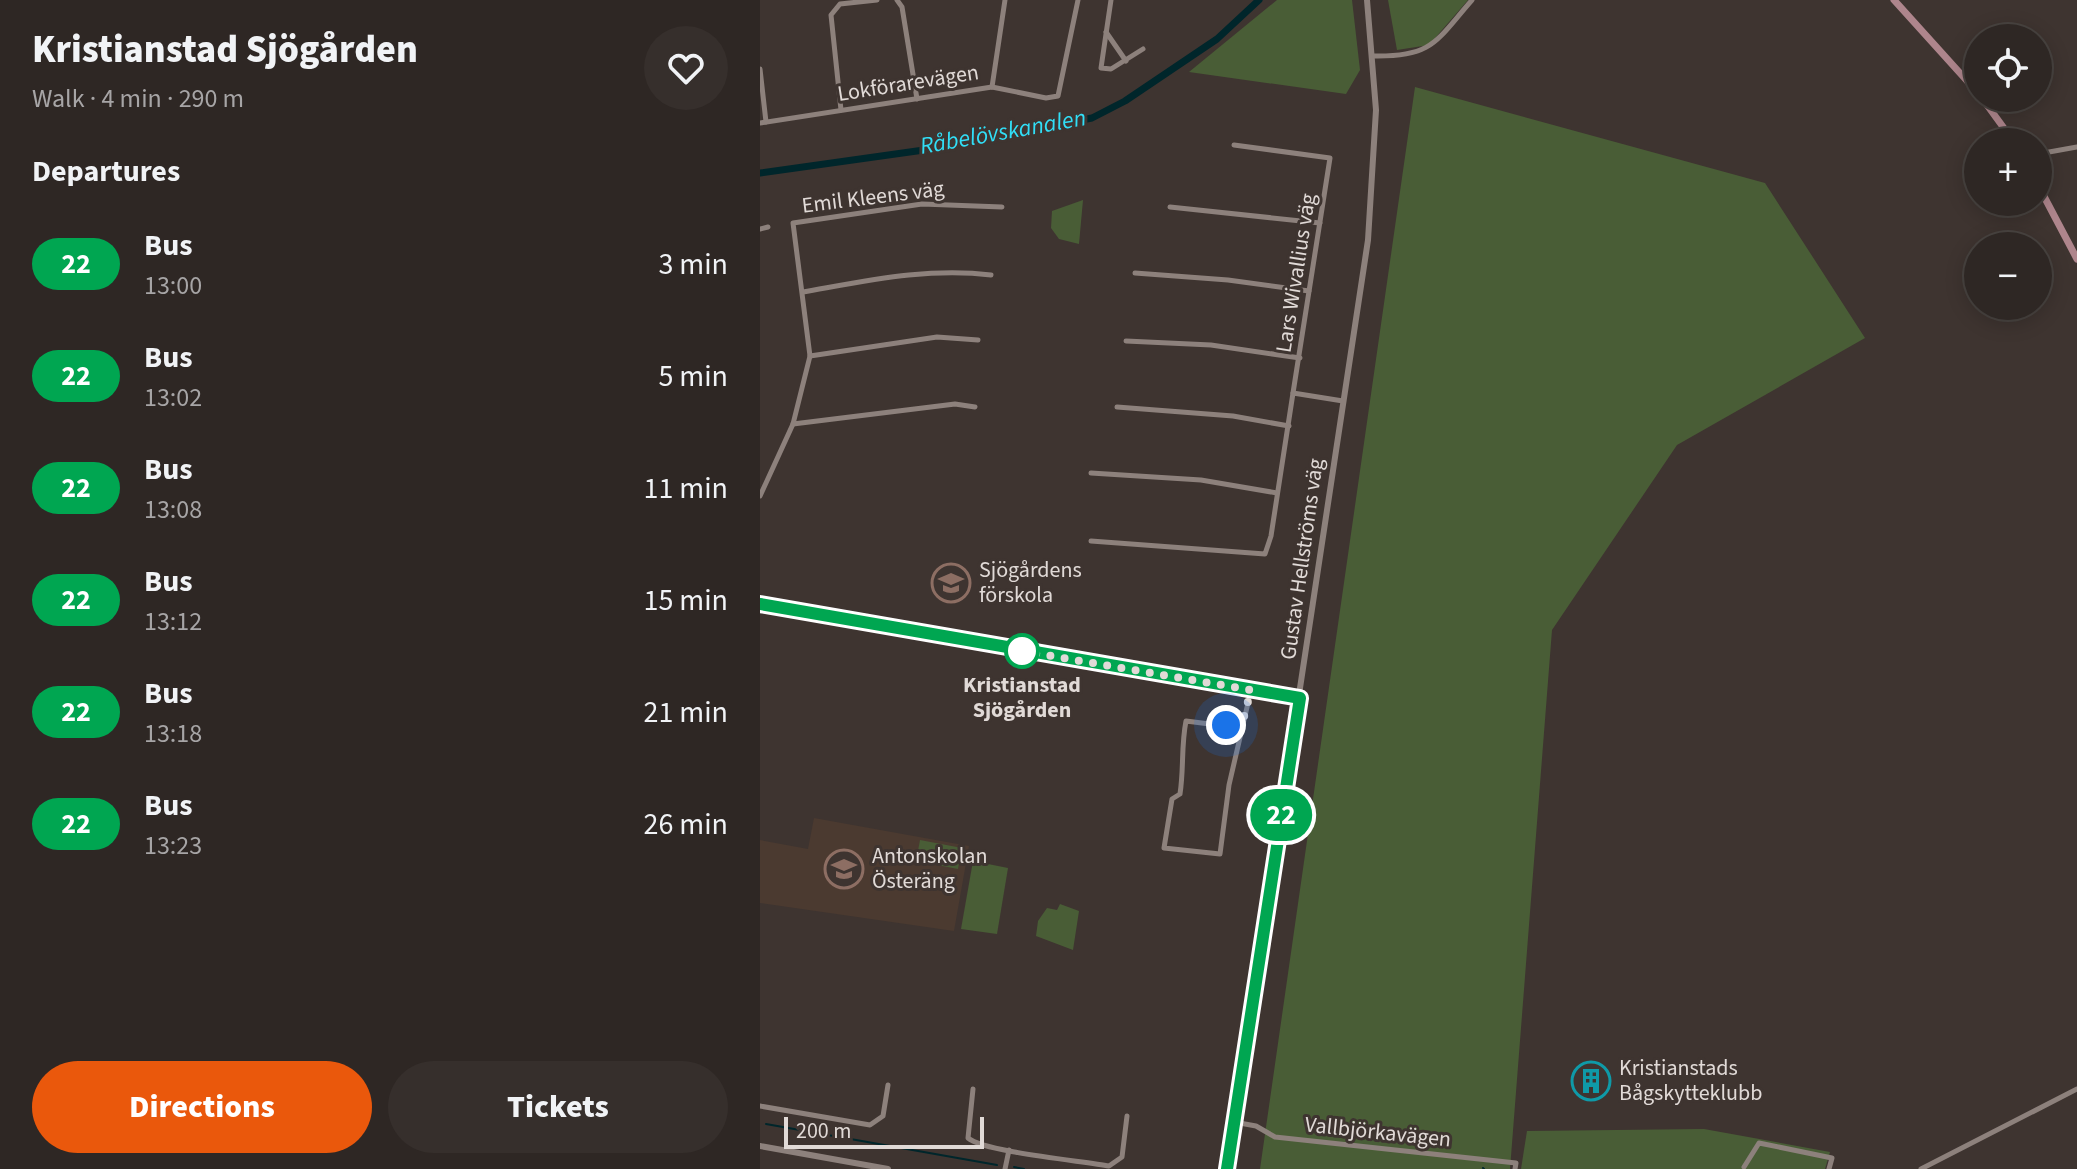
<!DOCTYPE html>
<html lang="en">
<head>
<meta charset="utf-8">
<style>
  body { margin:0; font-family:"Source Sans 3",sans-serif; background:#362f2c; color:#f1f3f6; height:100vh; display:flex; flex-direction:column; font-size:30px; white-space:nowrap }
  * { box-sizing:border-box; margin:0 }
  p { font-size:26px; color:#a7a5a6 }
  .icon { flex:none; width:44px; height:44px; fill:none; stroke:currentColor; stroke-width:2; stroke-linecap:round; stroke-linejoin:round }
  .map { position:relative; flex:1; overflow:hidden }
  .details { display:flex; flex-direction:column; background:#2e2724; width:760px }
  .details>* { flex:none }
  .badge { padding:0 16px; border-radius:26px; font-size:28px; line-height:52px }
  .controls { position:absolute; left:1204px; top:24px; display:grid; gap:16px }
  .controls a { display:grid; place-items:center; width:88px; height:88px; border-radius:50%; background:#2e2724; box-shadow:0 4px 20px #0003,0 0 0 2px #494441; font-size:40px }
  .scale { position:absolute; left:24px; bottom:20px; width:200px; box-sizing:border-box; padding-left:8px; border:4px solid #e1dad7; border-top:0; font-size:22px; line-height:28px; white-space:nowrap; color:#e1dad7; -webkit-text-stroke:6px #3e3430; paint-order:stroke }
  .you { position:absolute; width:40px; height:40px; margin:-20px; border:6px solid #fff; border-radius:50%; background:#1a73e8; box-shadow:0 0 0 12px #1a73e833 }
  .map>.badge { position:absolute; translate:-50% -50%; box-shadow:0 0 0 4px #fff }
  h2 { padding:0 32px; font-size:30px; line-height:72px }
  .round { display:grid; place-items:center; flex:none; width:84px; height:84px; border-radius:42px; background:#362f2c }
  .overview { display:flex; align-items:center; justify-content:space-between; height:136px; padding:0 32px }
  h1 { font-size:38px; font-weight:800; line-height:60px }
  .button { display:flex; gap:16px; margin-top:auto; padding:16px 32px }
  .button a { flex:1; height:92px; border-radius:48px; background:#ea580c; color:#fff; font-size:32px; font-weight:800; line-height:92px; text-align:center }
  .button a+a { background:#362f2c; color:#f1f3f6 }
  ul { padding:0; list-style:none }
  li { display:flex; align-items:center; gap:24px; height:112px; padding:0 32px }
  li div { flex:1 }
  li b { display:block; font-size:30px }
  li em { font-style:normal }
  li .badge { min-width:88px; font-weight:700; text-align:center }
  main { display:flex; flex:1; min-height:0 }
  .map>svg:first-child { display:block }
  .education { fill:#4b3a30 }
  .green { fill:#495d36 }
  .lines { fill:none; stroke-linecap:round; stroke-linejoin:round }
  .stream { stroke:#00262b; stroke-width:2 }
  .canal { stroke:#00262b; stroke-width:7 }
  .minor { stroke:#8d817c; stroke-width:5 }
  .tertiary { stroke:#8d817c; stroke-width:6 }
  .secondary { stroke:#ae858c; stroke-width:7 }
  .line-casing { stroke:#fff; stroke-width:18 }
  .line { stroke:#00a651; stroke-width:12 }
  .walk { stroke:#e1dad7; stroke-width:8; stroke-dasharray:0 14.4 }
  .stop-dot { fill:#fff; stroke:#00a651; stroke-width:4 }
  .labels { text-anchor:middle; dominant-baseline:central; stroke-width:6; stroke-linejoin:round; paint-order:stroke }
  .street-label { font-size:22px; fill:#e1dad7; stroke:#3e3430 }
  .poi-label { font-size:22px; fill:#e1dad7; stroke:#3e3430; text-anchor:start }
  .stop-label { font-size:22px; font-weight:bold; fill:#e1dad7; stroke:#3e3430 }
  .water-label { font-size:24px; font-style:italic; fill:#31dff7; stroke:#3e3430 }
</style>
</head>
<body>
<main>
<section class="details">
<div class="overview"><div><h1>Kristianstad Sjögården</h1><p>Walk · 4 min · 290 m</p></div><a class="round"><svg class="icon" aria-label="heart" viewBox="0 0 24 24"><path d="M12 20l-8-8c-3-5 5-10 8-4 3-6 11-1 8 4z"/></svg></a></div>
<h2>Departures</h2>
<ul>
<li><span class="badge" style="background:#00a651;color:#fff">22</span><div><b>Bus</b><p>13:00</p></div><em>3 min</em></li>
<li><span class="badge" style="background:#00a651;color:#fff">22</span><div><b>Bus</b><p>13:02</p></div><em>5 min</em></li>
<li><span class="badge" style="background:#00a651;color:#fff">22</span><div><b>Bus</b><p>13:08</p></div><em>11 min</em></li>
<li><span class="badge" style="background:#00a651;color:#fff">22</span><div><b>Bus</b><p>13:12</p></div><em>15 min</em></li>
<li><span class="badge" style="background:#00a651;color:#fff">22</span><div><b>Bus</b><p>13:18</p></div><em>21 min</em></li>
<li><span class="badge" style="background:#00a651;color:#fff">22</span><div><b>Bus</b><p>13:23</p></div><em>26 min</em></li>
</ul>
<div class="button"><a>Directions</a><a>Tickets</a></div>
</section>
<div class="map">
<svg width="1317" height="1169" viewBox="0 0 1317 1169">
  <rect width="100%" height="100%" fill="#3e3430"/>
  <polygon class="education" points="54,818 209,846 194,931 0,903 0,840 48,849"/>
  <g class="green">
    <polygon points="517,0 592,0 600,70 586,94 429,72"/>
    <polygon points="628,0 708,0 669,45 637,50"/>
    <polygon points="655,87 1005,183 1105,338 917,445 792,630 750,1169 500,1169"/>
    <polygon points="323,200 319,244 299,239 291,228 292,211"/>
    <polygon points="160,840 202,848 198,869 156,861"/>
    <polygon points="213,861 248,868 237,934 201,929"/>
    <polygon points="300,904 319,911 313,950 276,936 278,921 287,908 297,910"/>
    <polygon points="944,1129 1070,1152 1065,1169 761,1169 767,1131"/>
  </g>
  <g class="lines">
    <g class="stream">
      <polyline points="6,1124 237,1165"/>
      <polyline points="254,1167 264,1169"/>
      <polyline points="723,1168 724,1169"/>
    </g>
    <polyline class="canal" points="0,173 171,149 332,118 365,101 457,39 499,0"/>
    <g class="minor">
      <polyline points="137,0 142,7 157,99"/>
      <polyline points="351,0 341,68 351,69 383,49"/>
      <polyline points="346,32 366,61"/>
      <path d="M614,56C673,57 676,41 712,0"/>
      <polyline points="0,69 6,122"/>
      <polyline points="232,87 245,0"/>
      <polyline points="81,110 71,15 80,4 117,0"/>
      <polyline points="0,123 232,87 286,98 298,96 318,0"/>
      <polyline points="474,145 570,158 533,393"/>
      <polyline points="1278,154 1317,147"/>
      <polyline points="410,207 560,223"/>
      <polyline points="0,229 8,227"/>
      <polyline points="375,273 468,280 549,291"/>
      <path d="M43,292C106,281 168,267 231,275"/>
      <polyline points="366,341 451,345 540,358"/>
      <polyline points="50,356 177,337 218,340"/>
      <polyline points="357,407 473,416 529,426"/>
      <polyline points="33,424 195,404 215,407"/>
      <polyline points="331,473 441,480 517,493"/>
      <polyline points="0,496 33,424 50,356 33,223 162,204 242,207"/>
      <polyline points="331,541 505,554 511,536 533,393 583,401"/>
      <polyline points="0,604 184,636"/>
      <polyline points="297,658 540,698"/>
      <path d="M481,728L426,721C421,746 424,768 420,794L412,799L404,848L460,854L469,785L491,690"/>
      <path d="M213,1089L208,1138C224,1152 323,1161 349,1166L362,1157L367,1116"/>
      <polyline points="0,1106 110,1125 123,1116 128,1085"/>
      <polyline points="474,1122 496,1126 515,1137 756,1163 755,1169"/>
      <polyline points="984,1167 999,1143 1072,1158 1069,1169"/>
      <polyline points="245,1169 249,1150"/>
      <polyline points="1161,1169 1317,1089"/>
    </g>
    <g class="tertiary">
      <polyline points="0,1146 128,1169"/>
      <polyline points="467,1169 608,240 616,110 607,0"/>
    </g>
    <g class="secondary">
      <polyline points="1134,0 1218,93"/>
      <polyline points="1222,98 1254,142"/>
      <polyline points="1278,185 1317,259"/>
    </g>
  </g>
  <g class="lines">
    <defs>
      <polyline id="line" points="0,604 540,698 467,1169"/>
    </defs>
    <use href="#line" class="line-casing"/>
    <use href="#line" class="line"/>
    <polyline class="walk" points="262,651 491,690 481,728 466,725"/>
  </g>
  <defs>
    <symbol id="school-ring" viewBox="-11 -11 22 22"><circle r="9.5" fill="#3e3430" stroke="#8d6e63" stroke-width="1.5"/><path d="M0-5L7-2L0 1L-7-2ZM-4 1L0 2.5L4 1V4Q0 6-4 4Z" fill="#8d6e63"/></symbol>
    <symbol id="building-ring" viewBox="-11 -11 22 22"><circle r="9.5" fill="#3e3430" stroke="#0f9aa8" stroke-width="1.5"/><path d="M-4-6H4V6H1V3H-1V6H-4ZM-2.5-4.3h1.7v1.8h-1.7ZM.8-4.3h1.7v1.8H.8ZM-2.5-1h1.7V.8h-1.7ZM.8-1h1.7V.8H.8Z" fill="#0f9aa8"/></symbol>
  </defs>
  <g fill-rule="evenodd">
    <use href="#school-ring" x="169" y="561" width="44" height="44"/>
    <use href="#school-ring" x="62" y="847" width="44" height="44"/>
    <use href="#building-ring" x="809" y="1059" width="44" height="44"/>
  </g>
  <circle class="stop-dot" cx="262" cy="651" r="16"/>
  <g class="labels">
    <g class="street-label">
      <text transform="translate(148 83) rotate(-9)">Lokförarevägen</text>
      <text transform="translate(113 197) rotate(-7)">Emil Kleens väg</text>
      <text transform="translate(536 273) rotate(-81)">Lars Wivallius väg</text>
      <text transform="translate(542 559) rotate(-82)">Gustav Hellströms väg</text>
      <text transform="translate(618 1132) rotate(6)">Vallbjörkavägen</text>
    </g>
    <g class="poi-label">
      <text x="219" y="570">Sjögårdens<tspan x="219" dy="25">förskola</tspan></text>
      <text x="112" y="856">Antonskolan<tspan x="112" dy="25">Österäng</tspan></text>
      <text x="859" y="1068">Kristianstads<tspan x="859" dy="25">Bågskytteklubb</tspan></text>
    </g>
    <g class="stop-label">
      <text x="262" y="685">Kristianstad<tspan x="262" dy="25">Sjögården</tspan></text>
    </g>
    <g class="water-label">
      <text transform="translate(243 132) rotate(-10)">Råbelövskanalen</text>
    </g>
  </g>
</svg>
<div class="controls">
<a><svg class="icon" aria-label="locate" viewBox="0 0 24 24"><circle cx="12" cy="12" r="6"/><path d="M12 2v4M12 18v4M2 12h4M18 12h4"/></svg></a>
<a>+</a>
<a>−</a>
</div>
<div class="scale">200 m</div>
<div class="you" style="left:466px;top:725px"></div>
<b class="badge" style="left:521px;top:815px;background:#00a651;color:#fff">22</b>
</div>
</main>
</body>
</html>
